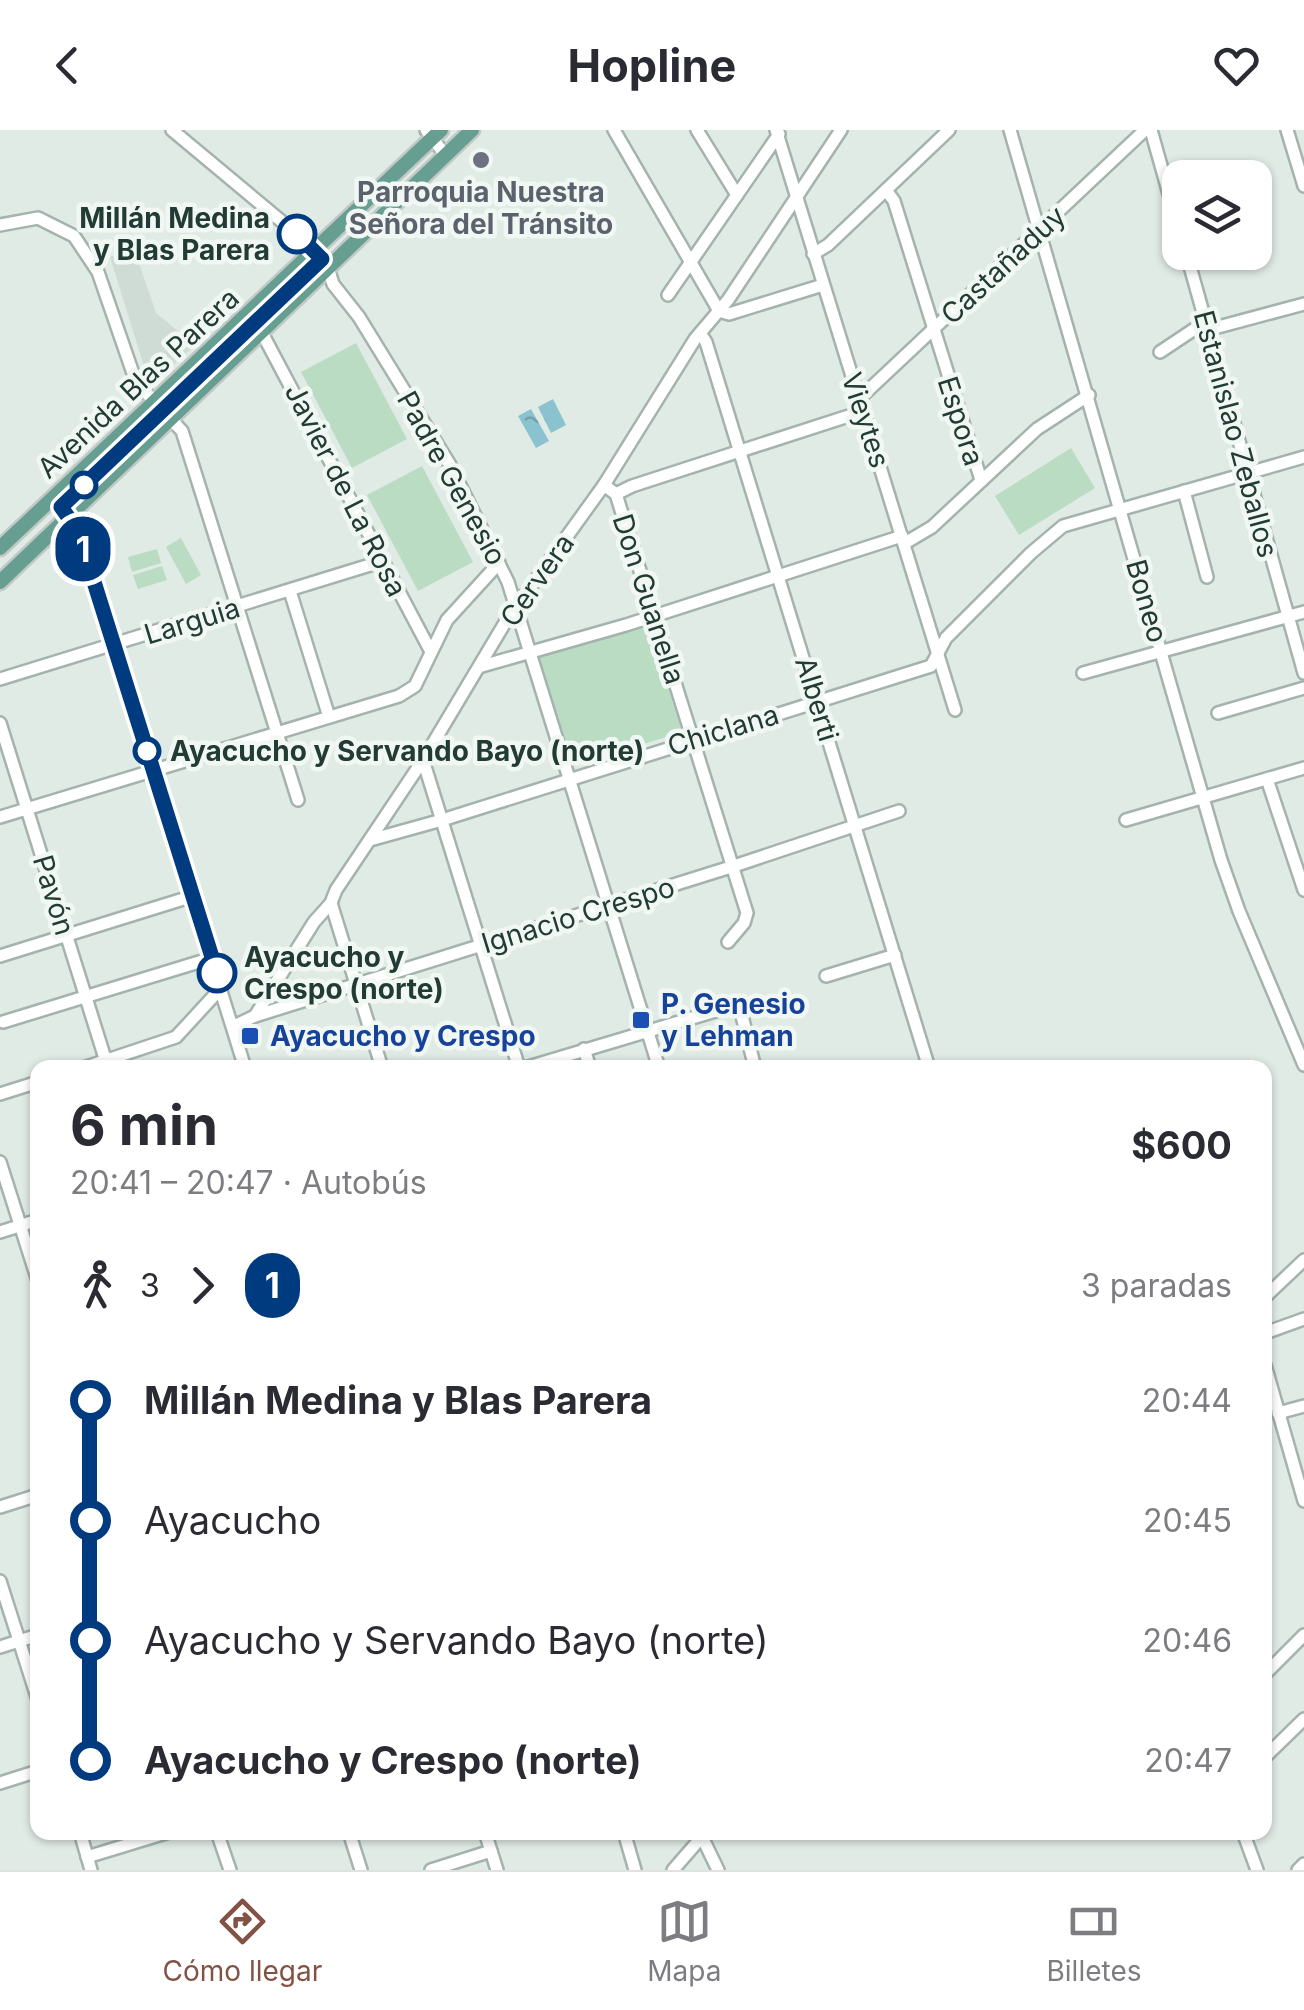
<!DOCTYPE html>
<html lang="es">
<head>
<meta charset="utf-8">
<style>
  body { margin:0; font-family:Inter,sans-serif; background:#f7f7f7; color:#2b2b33; height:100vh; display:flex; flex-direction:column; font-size:38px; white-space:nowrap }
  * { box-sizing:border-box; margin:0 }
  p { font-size:32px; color:#7c7c81 }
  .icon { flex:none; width:55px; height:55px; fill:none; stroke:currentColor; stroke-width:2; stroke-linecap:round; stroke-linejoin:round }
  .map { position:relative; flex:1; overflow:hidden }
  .panel { position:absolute; left:30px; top:930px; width:1242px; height:780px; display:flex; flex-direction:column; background:#fff; border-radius:20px; box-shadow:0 2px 8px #0004 }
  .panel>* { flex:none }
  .badge { padding:0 20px; border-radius:32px; font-size:35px; line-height:65px }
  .tools { position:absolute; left:1162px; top:30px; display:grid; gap:20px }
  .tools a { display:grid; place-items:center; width:110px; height:110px; border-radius:20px; background:#fff; box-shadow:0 2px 8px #0004; font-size:50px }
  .map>.badge { position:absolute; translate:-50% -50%; box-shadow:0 0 0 5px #fff }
  .legs { display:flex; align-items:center; gap:15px; height:110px; padding:0 40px; font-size:32px }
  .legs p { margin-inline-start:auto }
  .head { display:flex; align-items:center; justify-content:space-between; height:170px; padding:0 40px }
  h1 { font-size:55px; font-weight:700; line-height:75px }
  ul { padding:0 40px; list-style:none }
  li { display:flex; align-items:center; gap:35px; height:120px; font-size:38px }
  li i { display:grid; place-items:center; width:15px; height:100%; margin:0 12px; background:currentColor }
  li i::after { content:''; width:25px; height:25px; margin:-12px; border:8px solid; border-radius:50%; background:#fff }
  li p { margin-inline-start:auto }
  li:first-child i { background:linear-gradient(#0000 50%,currentColor 0) }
  li:last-child i { background:linear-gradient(currentColor 50%,#0000 0) }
  header { display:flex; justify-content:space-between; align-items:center; height:130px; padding:0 40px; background:#fff; font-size:45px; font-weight:700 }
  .tab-bar { display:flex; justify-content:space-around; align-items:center; height:140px; border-top:2px solid #e1e1e2; background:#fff; font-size:28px; color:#7c7c81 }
  .tab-bar a { display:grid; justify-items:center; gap:5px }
  .tab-bar .on { color:#835245 }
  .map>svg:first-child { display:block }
  .built { fill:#cfdbd5 }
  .park { fill:#badcc3 }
  .water { fill:url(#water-ripples) }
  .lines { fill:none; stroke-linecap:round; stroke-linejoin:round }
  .minor-casing { stroke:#a4b3ad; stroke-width:16 }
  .major-casing { stroke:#c1c8c6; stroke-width:19 }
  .minor { stroke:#fff; stroke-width:11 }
  .major { stroke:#669f91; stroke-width:14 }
  .line-1-casing { stroke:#fff; stroke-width:22 }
  .line-1 { stroke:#003b80; stroke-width:15 }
  .worship-dot { fill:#6b7280; stroke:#f1f8f4; stroke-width:4 }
  .stop-1-dot { fill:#fff; stroke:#003b80; stroke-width:5 }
  .transit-dot { fill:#1a4fb4; stroke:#f1f8f4; stroke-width:4 }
  .labels { text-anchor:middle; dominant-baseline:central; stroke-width:9; stroke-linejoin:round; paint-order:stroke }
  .worship-label { font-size:28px; font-weight:bold; fill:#5b616d; stroke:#f1f8f4 }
  .stop-label { font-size:28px; font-weight:bold; fill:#223b34; stroke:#f1f8f4; text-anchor:start }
  .street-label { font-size:28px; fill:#223b34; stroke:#f1f8f4 }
  .transit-label { font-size:28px; font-weight:bold; fill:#164399; stroke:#f1f8f4; text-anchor:start }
</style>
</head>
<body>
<header><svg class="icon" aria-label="back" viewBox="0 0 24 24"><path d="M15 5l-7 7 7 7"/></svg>Hopline<svg class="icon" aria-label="heart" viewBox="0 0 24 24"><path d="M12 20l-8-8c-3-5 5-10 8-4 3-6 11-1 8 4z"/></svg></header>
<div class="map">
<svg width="1304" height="1740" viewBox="0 0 1304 1740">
  <defs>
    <pattern id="water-ripples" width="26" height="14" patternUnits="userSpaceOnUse" patternTransform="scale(2.5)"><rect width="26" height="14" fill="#8ac3cf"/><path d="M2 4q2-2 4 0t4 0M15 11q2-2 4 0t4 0" fill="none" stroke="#70a0a9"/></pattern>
  </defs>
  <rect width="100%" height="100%" fill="#e1ebe6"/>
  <polygon class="built" points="134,119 156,183 195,215 156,251 148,249 110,127"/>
  <g class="park">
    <polygon points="356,213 407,309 352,338 301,242"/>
    <polygon points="1071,318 1095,358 1019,405 995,366"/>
    <polygon points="422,336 473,432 418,461 367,365"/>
    <polygon points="181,408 201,445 186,454 166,417"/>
    <polygon points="157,419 161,433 132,442 128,427"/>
    <polygon points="162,436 167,450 138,459 133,445"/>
    <polygon points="647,492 682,602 573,636 537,526"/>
  </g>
  <g class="water">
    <polygon points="553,269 566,295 551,303 538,277"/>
    <polygon points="531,279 549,311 536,318 518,286"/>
  </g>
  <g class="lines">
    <defs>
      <g id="minor">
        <polyline points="172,0 316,120 328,138 333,154 359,187 450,335 508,452 659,938"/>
        <polyline points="426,0 446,26"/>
        <polyline points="614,0 719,181 729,184 823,155"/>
        <polyline points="697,0 737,65"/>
        <polyline points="776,0 955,580"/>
        <polyline points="1010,0 1221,730 1239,781 1304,935"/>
        <polyline points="1151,0 1180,103"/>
        <polyline points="1287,0 1304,56"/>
        <polyline points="886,60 894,71 981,350"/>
        <polyline points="0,95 38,88 74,106 98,142 136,252 182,301 298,670"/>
        <polyline points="1186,122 1304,543"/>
        <polyline points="813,124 828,115 949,0"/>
        <polyline points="668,165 779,4"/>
        <polyline points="1207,200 1304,174"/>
        <polyline points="261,201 430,520"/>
        <polyline points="700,203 706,212 929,938"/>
        <polyline points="1160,222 1205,192"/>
        <polyline points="860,268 1145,0"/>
        <polyline points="604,355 616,364 747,783 744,793 728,812"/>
        <polyline points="1184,361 1207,447"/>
        <polyline points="616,364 632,356 864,281"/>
        <polyline points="53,368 77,401 245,938"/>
        <polyline points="905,413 932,397 1037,299 1089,265"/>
        <polyline points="290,461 329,587"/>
        <polyline points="482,536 626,495 902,406"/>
        <polyline points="1083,543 1304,482"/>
        <polyline points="0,549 383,431"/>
        <polyline points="1218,583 1304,558"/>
        <polyline points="0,593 108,938"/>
        <polyline points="423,630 519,938"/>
        <polyline points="1267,649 1304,760"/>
        <polyline points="0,687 399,566 415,556 447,490 499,433"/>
        <polyline points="1126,690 1304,638"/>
        <polyline points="370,710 442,690 931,536 946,508 1031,423 1063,396 1304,327"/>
        <polyline points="331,773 382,938"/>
        <polyline points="0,826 193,766"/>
        <polyline points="826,846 895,825"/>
        <polyline points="255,886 734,736 899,681"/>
        <polyline points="3,892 212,828"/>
        <polyline points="234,896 255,886 314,792 331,773 336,760 423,630 506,491 604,355 695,209 728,170 841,0"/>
        <polyline points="584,919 590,938"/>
        <polyline points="83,938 176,907 222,857"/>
        <polyline points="525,938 739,874 755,938"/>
        <polyline points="0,964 38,952"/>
        <polyline points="0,1032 38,1151"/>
        <polyline points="0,1102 38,1090"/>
        <polyline points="1265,1167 1304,1130"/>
        <polyline points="1265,1203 1304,1189"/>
        <polyline points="1265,1235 1304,1371"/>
        <polyline points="1278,1283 1304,1276"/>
        <polyline points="0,1377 38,1365"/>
        <polyline points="0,1451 38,1570"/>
        <polyline points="0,1517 38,1505"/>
        <polyline points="1265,1544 1304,1505"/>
        <polyline points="1265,1627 1304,1589"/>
        <polyline points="0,1653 38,1641"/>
        <polyline points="80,1702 91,1740"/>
        <polyline points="217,1702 230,1740"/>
        <polyline points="349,1702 361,1740"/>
        <polyline points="485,1702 497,1740"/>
        <polyline points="624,1702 635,1740"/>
        <polyline points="1243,1702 1257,1740"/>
        <polyline points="702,1707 718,1740"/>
        <polyline points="87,1727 169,1702"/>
        <polyline points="431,1740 491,1721"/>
        <polyline points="673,1740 706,1702"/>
        <polyline points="1298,1740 1304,1734"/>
      </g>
      <g id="major">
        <polyline points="0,418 441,0"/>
        <polyline points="0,452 472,0"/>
      </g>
    </defs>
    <use href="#minor" class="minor-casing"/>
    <use href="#major" class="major-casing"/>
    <use href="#minor" class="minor"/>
    <use href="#major" class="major"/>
  </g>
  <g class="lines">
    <defs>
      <polyline id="line-1" points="217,843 78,401 61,377 322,129 297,104"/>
    </defs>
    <use href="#line-1" class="line-1-casing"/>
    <use href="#line-1" class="line-1"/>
  </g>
  <circle class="worship-dot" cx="481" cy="30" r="10"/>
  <g class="stop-1-dot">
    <circle cx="297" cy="104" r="18"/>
    <circle cx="84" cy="355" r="12"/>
    <circle cx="147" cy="621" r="12"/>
    <circle cx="217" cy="843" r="18"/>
  </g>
  <g class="transit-dot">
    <rect x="631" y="880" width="20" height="20" rx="5"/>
    <rect x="240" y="896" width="20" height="20" rx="5"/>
  </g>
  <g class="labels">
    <g class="worship-label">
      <text x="481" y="62">Parroquia Nuestra<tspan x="481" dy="32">Señora del Tránsito</tspan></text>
    </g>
    <g class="stop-label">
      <text x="270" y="88" text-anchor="end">Millán Medina<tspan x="270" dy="32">y Blas Parera</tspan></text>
      <text x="170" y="621">Ayacucho y Servando Bayo (norte)</text>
      <text x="244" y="827">Ayacucho y<tspan x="244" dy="32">Crespo (norte)</tspan></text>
    </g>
    <g class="street-label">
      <text transform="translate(1003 135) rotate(-43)">Castañaduy</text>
      <text transform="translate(138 253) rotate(-43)">Avenida Blas Parera</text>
      <text transform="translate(866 290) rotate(72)">Vieytes</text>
      <text transform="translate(961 291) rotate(72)">Espora</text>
      <text transform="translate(1236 304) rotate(75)">Estanislao Zeballos</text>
      <text transform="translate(452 348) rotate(61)">Padre Genesio</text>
      <text transform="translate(346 360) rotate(63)">Javier de La Rosa</text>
      <text transform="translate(537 450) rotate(-55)">Cervera</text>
      <text transform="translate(649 469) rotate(72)">Don Guanella</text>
      <text transform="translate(1147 471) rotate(74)">Boneo</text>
      <text transform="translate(192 491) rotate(-17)">Larguia</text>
      <text transform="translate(817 569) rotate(73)">Alberti</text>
      <text transform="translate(723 600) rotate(-17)">Chiclana</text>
      <text transform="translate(54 765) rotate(73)">Pavón</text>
      <text transform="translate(578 785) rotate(-17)">Ignacio Crespo</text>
    </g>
    <g class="transit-label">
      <text x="661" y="874">P. Genesio<tspan x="661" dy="32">y Lehman</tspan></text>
      <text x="270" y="906">Ayacucho y Crespo</text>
    </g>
  </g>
</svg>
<div class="tools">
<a><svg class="icon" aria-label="layers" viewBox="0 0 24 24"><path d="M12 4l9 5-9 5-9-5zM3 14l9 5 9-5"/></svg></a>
</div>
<b class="badge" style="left:83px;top:419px;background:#003b80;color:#fff">1</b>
<section class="panel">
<div class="head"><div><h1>6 min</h1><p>20:41 – 20:47 · Autobús</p></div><b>$600</b></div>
<div class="legs"><svg class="icon" aria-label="walk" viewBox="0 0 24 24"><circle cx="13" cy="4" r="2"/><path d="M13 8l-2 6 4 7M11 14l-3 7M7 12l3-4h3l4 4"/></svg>3<svg class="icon" aria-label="forward" viewBox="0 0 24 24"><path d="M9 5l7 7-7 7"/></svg><b class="badge" style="background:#003b80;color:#fff">1</b><p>3 paradas</p></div>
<ul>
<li><i style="color:#003b80"></i><b>Millán Medina y Blas Parera</b><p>20:44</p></li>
<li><i style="color:#003b80"></i><span>Ayacucho</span><p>20:45</p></li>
<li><i style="color:#003b80"></i><span>Ayacucho y Servando Bayo (norte)</span><p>20:46</p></li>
<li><i style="color:#003b80"></i><b>Ayacucho y Crespo (norte)</b><p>20:47</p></li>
</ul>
</section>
</div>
<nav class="tab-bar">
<a class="on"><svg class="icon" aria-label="directions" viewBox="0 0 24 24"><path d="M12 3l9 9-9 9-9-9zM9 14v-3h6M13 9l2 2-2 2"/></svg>Cómo llegar</a>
<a><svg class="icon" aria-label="map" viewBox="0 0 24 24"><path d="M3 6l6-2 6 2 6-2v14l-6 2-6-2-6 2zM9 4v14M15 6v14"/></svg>Mapa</a>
<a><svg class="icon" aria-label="tickets" viewBox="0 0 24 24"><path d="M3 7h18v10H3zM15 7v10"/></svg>Billetes</a>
</nav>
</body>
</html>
